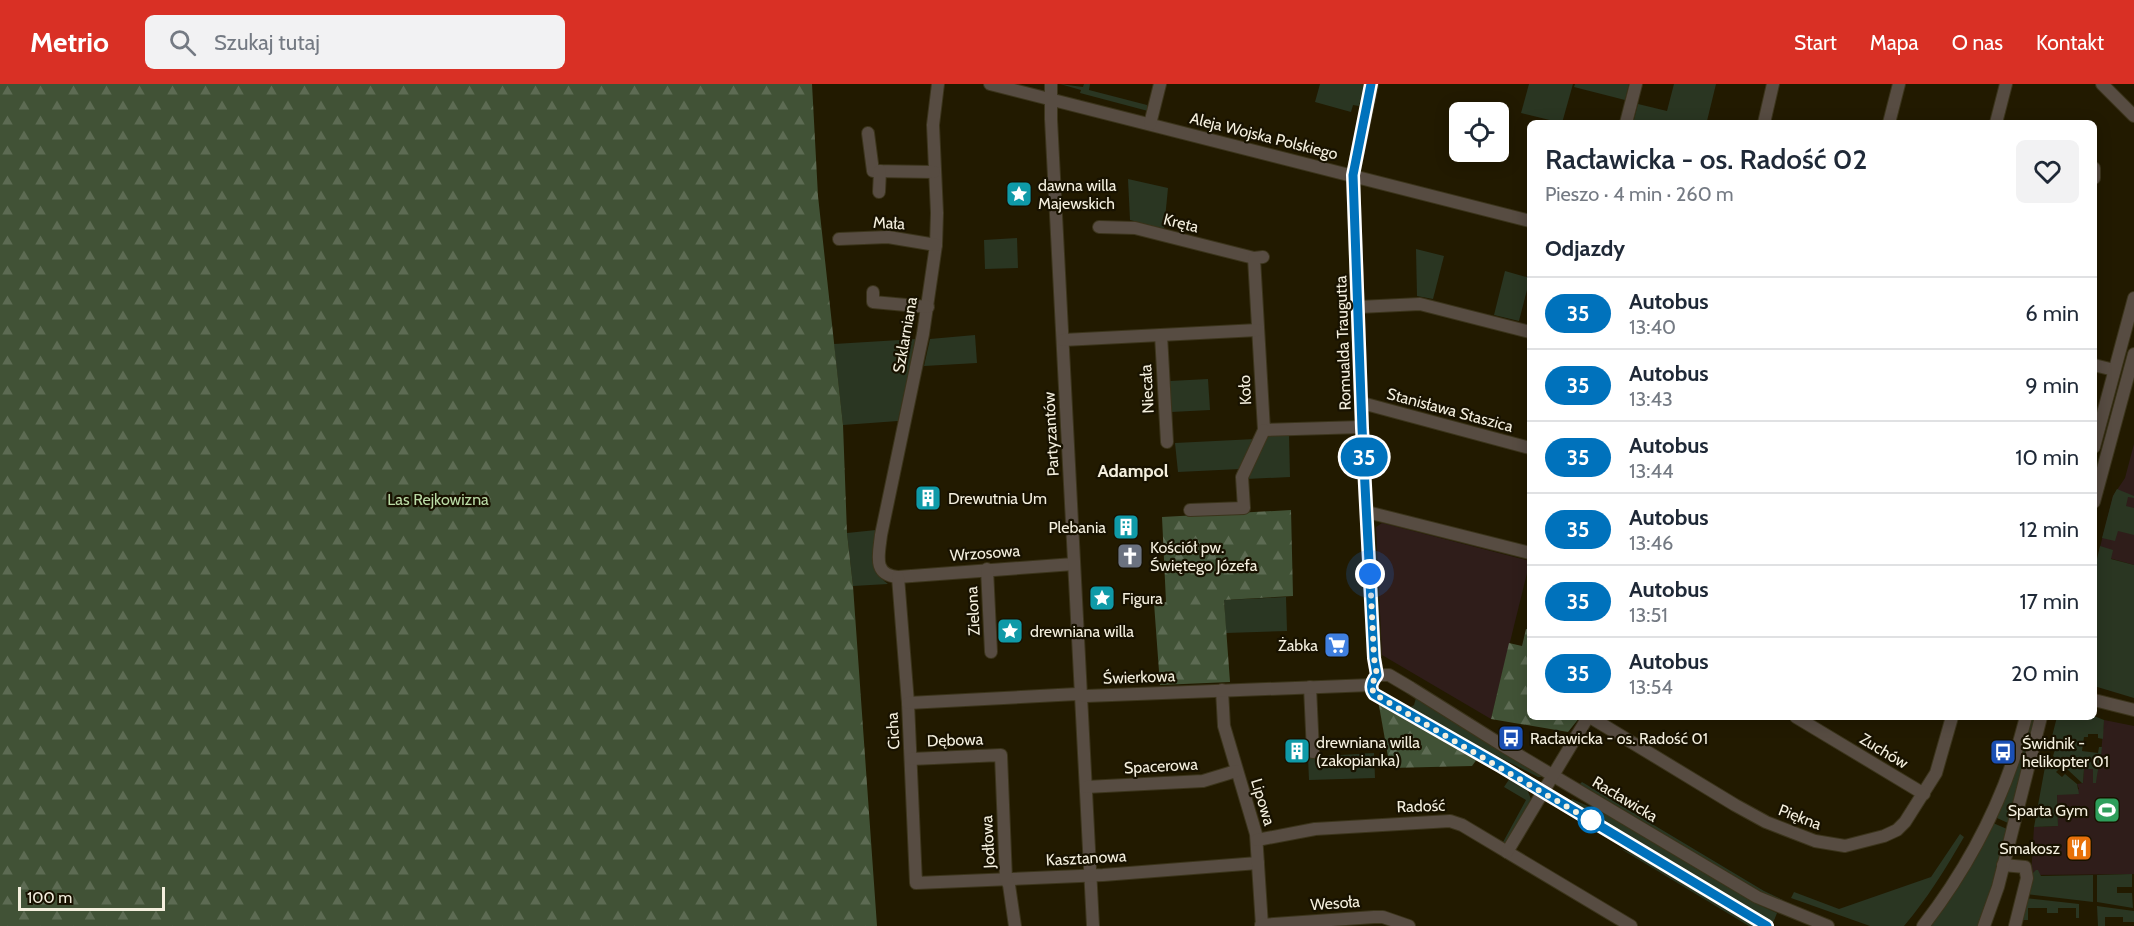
<!DOCTYPE html>
<html lang="pl">
<head>
<meta charset="utf-8">
<style>
  body { margin:0; font-family:Cabin,sans-serif; background:#f2f2f3; color:#1f2937; height:100vh; display:flex; flex-direction:column; font-size:22px; white-space:nowrap }
  * { box-sizing:border-box; margin:0 }
  p { font-size:20px; color:#747a83 }
  .icon { flex:none; width:33px; height:33px; fill:none; stroke:currentColor; stroke-width:2; stroke-linecap:round; stroke-linejoin:round }
  .map { position:relative; flex:1; overflow:hidden }
  .details { position:absolute; left:1527px; top:36px; width:570px; height:600px; display:flex; flex-direction:column; background:#fff; border-radius:9px; box-shadow:0 3px 15px #0003 }
  .details>* { flex:none }
  .badge { padding:0 12px; border-radius:20px; font-size:21px; line-height:39px }
  .tools { position:absolute; left:1449px; top:18px; display:grid; gap:12px }
  .tools a { display:grid; place-items:center; width:60px; height:60px; border-radius:9px; background:#fff; box-shadow:0 3px 15px #0003; font-size:30px }
  .scale { position:absolute; left:18px; bottom:15px; width:147px; box-sizing:border-box; padding-left:6px; border:3px solid #f4efde; border-top:0; font-size:16px; line-height:21px; white-space:nowrap; color:#f4efde; -webkit-text-stroke:4px #181200; paint-order:stroke }
  .you { position:absolute; width:30px; height:30px; margin:-15px; border:4px solid #fff; border-radius:50%; background:#1a73e8; box-shadow:0 0 0 9px #1a73e833 }
  .map>.badge { position:absolute; translate:-50% -50%; box-shadow:0 0 0 3px #fff }
  h2 { padding:0 18px; font-size:22px; line-height:54px }
  .round { display:grid; place-items:center; flex:none; width:63px; height:63px; border-radius:9px; background:#f2f2f3 }
  .summary { display:flex; align-items:center; justify-content:space-between; height:102px; padding:0 18px }
  h1 { font-size:28px; font-weight:600; line-height:45px }
  ul { padding:0; list-style:none }
  li { display:flex; align-items:center; gap:18px; height:72px; padding:0 18px; border-top:2px solid #e0e1e3 }
  li div { flex:1 }
  li b { display:block; font-size:22px }
  li em { font-style:normal }
  li .badge { min-width:66px; font-weight:700; text-align:center }
  header { display:flex; align-items:center; gap:36px; box-sizing:border-box; height:84px; padding:0 30px; background:#d93025; color:#fff }
  header strong { font-size:28px }
  nav { display:flex; gap:33px; margin-inline-start:auto; font-size:21px }
  .search { width:420px; height:54px; background:#f2f2f3; display:flex; align-items:center; gap:15px; box-sizing:border-box; padding:0 21px; border-radius:9px; color:#747a83; font-size:22px }
  .map>svg:first-child { display:block }
  .commercial { fill:#2f1d1a }
  .green { fill:#2a3622 }
  .forest { fill:url(#forest-firs) }
  .lines { fill:none; stroke-linecap:round; stroke-linejoin:round }
  .minor-casing { stroke:#3b341b; stroke-width:14 }
  .minor { stroke:#574c42; stroke-width:12 }
  .line-casing { stroke:#fff; stroke-width:14 }
  .line { stroke:#0072bc; stroke-width:9 }
  .walk { stroke:#f4efde; stroke-width:6; stroke-dasharray:0 10.8 }
  .stop-dot { fill:#fff; stroke:#0072bc; stroke-width:3 }
  .labels { text-anchor:middle; dominant-baseline:central; stroke-width:4.5; stroke-linejoin:round; paint-order:stroke }
  .street-label { font-size:16px; fill:#f4efde; stroke:#181200 }
  .poi-label { font-size:16px; fill:#f4efde; stroke:#181200; text-anchor:start }
  .park-label { font-size:16px; fill:#badaa5; stroke:#181200 }
  .neighbourhood-label { font-size:18px; font-weight:bold; fill:#f4efde; stroke:#181200 }
</style>
</head>
<body>
<header>
<strong>Metrio</strong>
<div class="search"><svg class="icon" aria-label="search" viewBox="0 0 24 24"><circle cx="10" cy="10" r="6"/><path d="M15 15l6 6"/></svg>Szukaj tutaj</div>
<nav><a>Start</a><a>Mapa</a><a>O nas</a><a>Kontakt</a></nav>
</header>
<div class="map">
<svg width="2134" height="842" viewBox="0 0 2134 842">
  <defs>
    <pattern id="forest-firs" width="22" height="20" patternUnits="userSpaceOnUse" patternTransform="scale(1.5)"><rect width="22" height="20" fill="#415236"/><path d="M5 1l3.5 6h-7zM16 11l3.5 6h-7z" fill="#5d6b53"/></pattern>
  </defs>
  <rect width="100%" height="100%" fill="#221a00"/>
  <g class="commercial">
    <polygon points="2134,360 2134,481 2098,471 2113,412 2125,394"/>
    <polygon points="1382,439 1530,477 1491,635 1382,571 1376,443"/>
    <polygon points="2104,636 2134,642 2134,790 2031,791 2034,743 2058,742 2057,710 2079,705 2077,700 2083,699 2084,685 2100,681"/>
  </g>
  <g class="green">
    <polygon points="1060,0 1083,3 1084,0 1090,0 1089,6 1147,21 1148,27 1080,9 1081,6"/>
    <polygon points="1320,0 1364,0 1359,22 1353,21 1351,28 1315,18"/>
    <polygon points="1529,0 1573,0 1562,39 1521,29"/>
    <polygon points="1575,0 1629,0 1625,16 1574,3"/>
    <polygon points="1674,0 1716,0 1707,37 1712,39 1633,39 1638,20 1667,27"/>
    <polygon points="1128,95 1168,104 1164,145 1130,136"/>
    <polygon points="1017,154 1018,184 985,185 984,156"/>
    <polygon points="1416,165 1444,172 1433,215 1417,212"/>
    <polygon points="1505,187 1530,194 1519,237 1494,231"/>
    <polygon points="975,251 977,279 924,282 930,255"/>
    <polygon points="916,255 898,337 843,341 834,260"/>
    <polygon points="1208,295 1210,326 1171,328 1170,297"/>
    <polygon points="1267,350 1289,350 1290,393 1246,395"/>
    <polygon points="1255,355 1240,385 1178,388 1175,359"/>
    <polygon points="2117,405 2134,412 2134,414 2128,413 2126,422 2134,424 2134,451 2118,447 2115,457 2102,454 2113,412"/>
    <path d="M876,446C874,469 868,485 888,500L853,502L847,449Z"/>
    <polygon points="2100,462 2113,466 2111,475 2134,481 2134,614 2094,602 2094,488"/>
    <polygon points="1286,513 1287,547 1226,549 1224,516"/>
    <polygon points="1416,614 1540,691 1541,693 1538,693 1497,672 1457,656 1409,624 1414,621"/>
    <path d="M2094,632L2104,636L2103,655L2098,654V650H2088V653H2084L2082,667L2098,669L2099,663H2102C2101,676 2097,687 2096,699H2093V685H2084L2083,699H2082L2053,672L2056,662L2050,660L2057,633Z"/>
    <polygon points="2032,633 2035,633 2008,739 1997,734 2013,693"/>
    <polygon points="1374,669 1375,694 1309,696 1308,673"/>
    <polygon points="2047,672 2060,684 2056,688 2062,693 2065,690 2077,700 2079,710 2057,711 2058,742 2034,743"/>
    <polygon points="1510,694 1527,705 1531,715 1505,760 1502,760 1526,716 1504,703"/>
    <polygon points="1582,698 1764,807 1783,816 1782,818 1763,809 1580,700"/>
    <polygon points="1572,715 1608,731 1759,821 1777,829 1773,839 1570,718"/>
    <polygon points="1993,739 2007,745 1990,808 1978,842 1930,842 1954,808"/>
    <path d="M1960,750L1964,753C1946,784 1927,815 1904,842H1870L1791,814L1794,808L1839,825L1931,793Z"/>
    <polygon points="1621,765 1639,772 1755,842 1749,842"/>
    <polygon points="2036,786 2038,786 2041,792 2093,791 2093,818 2026,810 2031,791"/>
    <polygon points="2132,790 2132,803 2117,803 2117,809 2132,809 2133,824 2097,818 2097,791"/>
    <polygon points="2025,814 2079,820 2079,834 2076,834 2076,824 2058,824 2058,829 2047,829 2047,824 2028,824 2028,836 2020,836"/>
    <polygon points="2097,822 2134,827 2134,838 2123,838 2123,833 2105,833 2105,842 2098,842"/>
  </g>
  <g class="forest">
    <polygon points="0,0 812,0 818,112 843,341 847,449 853,502 877,842 0,842"/>
    <polygon points="1291,426 1293,512 1224,516 1230,598 1160,601 1154,519 1166,518 1162,433"/>
    <polygon points="1526,545 1530,546 1530,633 1580,633 1568,648 1491,635 1509,559 1522,562"/>
    <polygon points="1378,616 1477,675 1472,682 1390,684"/>
  </g>
  <g class="lines">
    <defs>
      <g id="minor">
        <path d="M938,0L933,41L937,129L936,161L923,250L881,451C879,470 872,491 898,493L1074,480"/>
        <polyline points="990,0 1530,137"/>
        <polyline points="1051,0 1051,35 1093,842"/>
        <polyline points="1372,0 1353,91 1362,343 1375,577 1377,591"/>
        <polyline points="2102,0 2134,32"/>
        <polyline points="1626,39 1636,0"/>
        <polyline points="1764,39 1773,0"/>
        <polyline points="1889,39 1899,0"/>
        <polyline points="1996,39 2006,0"/>
        <polyline points="1150,40 1160,0"/>
        <polyline points="868,49 873,87 934,88"/>
        <polyline points="2094,84 2094,94"/>
        <polyline points="879,108 880,87"/>
        <polyline points="1099,143 1135,144 1254,174"/>
        <polyline points="839,155 888,153 936,161"/>
        <polyline points="1263,173 1254,174 1264,346 1362,343"/>
        <polyline points="873,208 873,218 928,223"/>
        <polyline points="1359,223 1420,220 1530,248"/>
        <polyline points="1161,251 1167,358"/>
        <polyline points="1063,256 1258,246"/>
        <polyline points="2094,281 2114,286"/>
        <polyline points="1362,319 1530,364"/>
        <polyline points="2094,363 2134,214"/>
        <polyline points="2094,418 2134,270"/>
        <polyline points="1190,426 1244,424 1242,393 1264,346"/>
        <polyline points="1367,428 1530,469"/>
        <polyline points="987,485 991,568"/>
        <polyline points="898,493 908,619 916,799 1103,791 1258,779"/>
        <polyline points="1377,591 1389,591 1411,604 1505,663 1757,813 1828,842"/>
        <polyline points="1377,591 1371,601 1374,610 1500,682 1767,842"/>
        <polyline points="1310,603 1313,668"/>
        <polyline points="1222,606 1224,642 1256,750 1262,842"/>
        <polyline points="2094,616 2134,626"/>
        <polyline points="908,619 1077,610 1086,612 1371,601"/>
        <polyline points="1590,633 1735,721 1766,738 1815,757 1845,762 1884,752 1897,746 1905,738 1936,689 1952,633"/>
        <polyline points="1796,633 1924,710"/>
        <polyline points="911,675 1001,671 1006,795 1009,801 1015,842"/>
        <polyline points="1086,703 1203,697 1236,687"/>
        <polyline points="1257,756 1315,745 1450,737 1462,741 1631,842"/>
        <polyline points="1507,768 1588,633"/>
        <polyline points="2003,781 2025,783 2027,794 2015,842"/>
        <polyline points="1261,841 1374,833 1383,833 1409,842"/>
        <path d="M1923,842C1971,780 2007,709 2026,633"/>
        <polyline points="1984,842 1998,803 2041,633"/>
      </g>
    </defs>
    <use href="#minor" class="minor-casing"/>
    <use href="#minor" class="minor"/>
  </g>
  <g class="lines">
    <defs>
      <path id="line" d="M1371,0L1353,91L1362,344L1374,574L1377,591C1372,597 1369,603 1374,610L1500,682L1767,842"/>
    </defs>
    <use href="#line" class="line-casing"/>
    <use href="#line" class="line"/>
    <polyline class="walk" points="1370,490 1374,574 1377,591 1371,601 1374,610 1593,738 1591,736"/>
  </g>
  <defs>
    <symbol id="sight-square" viewBox="-11 -11 22 22"><rect x="-9" y="-9" width="18" height="18" rx="4" fill="#0f9aa8" stroke="#181200"/><path d="M0-6L1.8-2.2L6-1.7L2.9 1.2L3.7 5.4L0 3.3L-3.7 5.4L-2.9 1.2L-6-1.7L-1.8-2.2Z" fill="#fff"/></symbol>
    <symbol id="building-square" viewBox="-11 -11 22 22"><rect x="-9" y="-9" width="18" height="18" rx="4" fill="#0f9aa8" stroke="#181200"/><path d="M-4-6H4V6H1V3H-1V6H-4ZM-2.5-4.3h1.7v1.8h-1.7ZM.8-4.3h1.7v1.8H.8ZM-2.5-1h1.7V.8h-1.7ZM.8-1h1.7V.8H.8Z" fill="#fff"/></symbol>
    <symbol id="church-square" viewBox="-11 -11 22 22"><rect x="-9" y="-9" width="18" height="18" rx="4" fill="#6b7280" stroke="#181200"/><path d="M-1.2-6h2.4v3.5h3.3v2.4h-3.3V6h-2.4V-.1h-3.3v-2.4h3.3Z" fill="#fff"/></symbol>
    <symbol id="supermarket-square" viewBox="-11 -11 22 22"><rect x="-9" y="-9" width="18" height="18" rx="4" fill="#3f7fe0" stroke="#181200"/><path d="M-6-5.5h2.5l.6 2H6L4.5 2H-2.5L-4.4-4H-6ZM-1.5 3.2a1.3 1.3 0 1 0 .1 0ZM3 3.2a1.3 1.3 0 1 0 .1 0Z" fill="#fff"/></symbol>
    <symbol id="bus-square" viewBox="-11 -11 22 22"><rect x="-9" y="-9" width="18" height="18" rx="4" fill="#1a4fb4" stroke="#181200"/><path d="M-5-6H5V4H4V6H2V4H-2V6H-4V4H-5ZM-3.5-4V0h7V-4ZM-3.5 1.2v1.5H-2V1.2ZM2 1.2v1.5H3.5V1.2Z" fill="#fff"/></symbol>
    <symbol id="stadium-square" viewBox="-11 -11 22 22"><rect x="-9" y="-9" width="18" height="18" rx="4" fill="#2e9e5b" stroke="#181200"/><path d="M0-5a6.5 5 0 1 0 0 10a6.5 5 0 1 0 0-10ZM-3.5-1.8h7v3.6h-7Z" fill="#fff"/></symbol>
    <symbol id="restaurant-square" viewBox="-11 -11 22 22"><rect x="-9" y="-9" width="18" height="18" rx="4" fill="#e8710a" stroke="#181200"/><path d="M-5-6h1v4h1v-4h1v4h1v-4h1v5L-1.5 .5V6h-2V.5L-5-1ZM5-6V6H3V1.5H1.5Q1.5-4 5-6Z" fill="#fff"/></symbol>
  </defs>
  <g fill-rule="evenodd">
    <use href="#sight-square" x="1004" y="95" width="30" height="30"/>
    <use href="#building-square" x="913" y="399" width="30" height="30"/>
    <use href="#building-square" x="1111" y="428" width="30" height="30"/>
    <use href="#church-square" x="1115" y="457" width="30" height="30"/>
    <use href="#sight-square" x="1087" y="499" width="30" height="30"/>
    <use href="#sight-square" x="995" y="532" width="30" height="30"/>
    <use href="#supermarket-square" x="1322" y="546" width="30" height="30"/>
    <use href="#bus-square" x="1496" y="639" width="30" height="30"/>
    <use href="#building-square" x="1282" y="652" width="30" height="30"/>
    <use href="#bus-square" x="1988" y="653" width="30" height="30"/>
    <use href="#stadium-square" x="2092" y="711" width="30" height="30"/>
    <use href="#restaurant-square" x="2064" y="749" width="30" height="30"/>
  </g>
  <circle class="stop-dot" cx="1591" cy="736" r="12"/>
  <g class="labels">
    <g class="street-label">
      <text transform="translate(1264 52) rotate(14)">Aleja Wojska Polskiego</text>
      <text transform="translate(889 139) rotate(3)">Mała</text>
      <text transform="translate(1181 139) rotate(14)">Kręta</text>
      <text transform="translate(905 251) rotate(-80)">Szklarniana</text>
      <text transform="translate(1343 259) rotate(-92)">Romualda Traugutta</text>
      <text transform="translate(1147 305) rotate(-93)">Niecała</text>
      <text transform="translate(1245 306) rotate(-93)">Koło</text>
      <text transform="translate(1450 326) rotate(15)">Stanisława Staszica</text>
      <text transform="translate(1051 350) rotate(-93)">Partyzantów</text>
      <text transform="translate(985 469) rotate(-4)">Wrzosowa</text>
      <text transform="translate(973 527) rotate(-93)">Zielona</text>
      <text transform="translate(1139 593) rotate(-2)">Świerkowa</text>
      <text transform="translate(893 647) rotate(-93)">Cicha</text>
      <text transform="translate(955 656) rotate(-2)">Dębowa</text>
      <text transform="translate(1884 667) rotate(31)">Zuchów</text>
      <text transform="translate(1161 682) rotate(-3)">Spacerowa</text>
      <text transform="translate(1625 715) rotate(31)">Racławicka</text>
      <text transform="translate(1263 718) rotate(73)">Lipowa</text>
      <text transform="translate(1421 722) rotate(-2)">Radość</text>
      <text transform="translate(1800 733) rotate(21)">Piękna</text>
      <text transform="translate(988 758) rotate(-93)">Jodłowa</text>
      <text transform="translate(1086 774) rotate(-3)">Kasztanowa</text>
      <text transform="translate(1335 819) rotate(-4)">Wesoła</text>
    </g>
    <g class="poi-label">
      <text x="1038" y="101">dawna willa<tspan x="1038" dy="18">Majewskich</tspan></text>
      <text x="948" y="414">Drewutnia Um</text>
      <text x="1106" y="443" text-anchor="end">Plebania</text>
      <text x="1150" y="463">Kościół pw.<tspan x="1150" dy="18">Świętego Józefa</tspan></text>
      <text x="1122" y="514">Figura</text>
      <text x="1030" y="547">drewniana willa</text>
      <text x="1318" y="561" text-anchor="end">Żabka</text>
      <text x="1530" y="654">Racławicka - os. Radość 01</text>
      <text x="1316" y="658">drewniana willa<tspan x="1316" dy="18">(zakopianka)</tspan></text>
      <text x="2022" y="659">Świdnik -<tspan x="2022" dy="18">helikopter 01</tspan></text>
      <text x="2088" y="726" text-anchor="end">Sparta Gym</text>
      <text x="2060" y="764" text-anchor="end">Smakosz</text>
    </g>
    <g class="park-label">
      <text x="438" y="415">Las Rejkowizna</text>
    </g>
    <g class="neighbourhood-label">
      <text x="1133" y="387">Adampol</text>
    </g>
  </g>
</svg>
<div class="tools">
<a><svg class="icon" aria-label="locate" viewBox="0 0 24 24"><circle cx="12" cy="12" r="6"/><path d="M12 2v4M12 18v4M2 12h4M18 12h4"/></svg></a>
</div>
<div class="scale">100 m</div>
<div class="you" style="left:1370px;top:490px"></div>
<b class="badge" style="left:1364px;top:373px;background:#0072bc;color:#fff">35</b>
<section class="details">
<div class="summary"><div><h1>Racławicka - os. Radość 02</h1><p>Pieszo · 4 min · 260 m</p></div><a class="round"><svg class="icon" aria-label="heart" viewBox="0 0 24 24"><path d="M12 20l-8-8c-3-5 5-10 8-4 3-6 11-1 8 4z"/></svg></a></div>
<h2>Odjazdy</h2>
<ul>
<li><span class="badge" style="background:#0072bc;color:#fff">35</span><div><b>Autobus</b><p>13:40</p></div><em>6 min</em></li>
<li><span class="badge" style="background:#0072bc;color:#fff">35</span><div><b>Autobus</b><p>13:43</p></div><em>9 min</em></li>
<li><span class="badge" style="background:#0072bc;color:#fff">35</span><div><b>Autobus</b><p>13:44</p></div><em>10 min</em></li>
<li><span class="badge" style="background:#0072bc;color:#fff">35</span><div><b>Autobus</b><p>13:46</p></div><em>12 min</em></li>
<li><span class="badge" style="background:#0072bc;color:#fff">35</span><div><b>Autobus</b><p>13:51</p></div><em>17 min</em></li>
<li><span class="badge" style="background:#0072bc;color:#fff">35</span><div><b>Autobus</b><p>13:54</p></div><em>20 min</em></li>
</ul>
</section>
</div>
</body>
</html>
